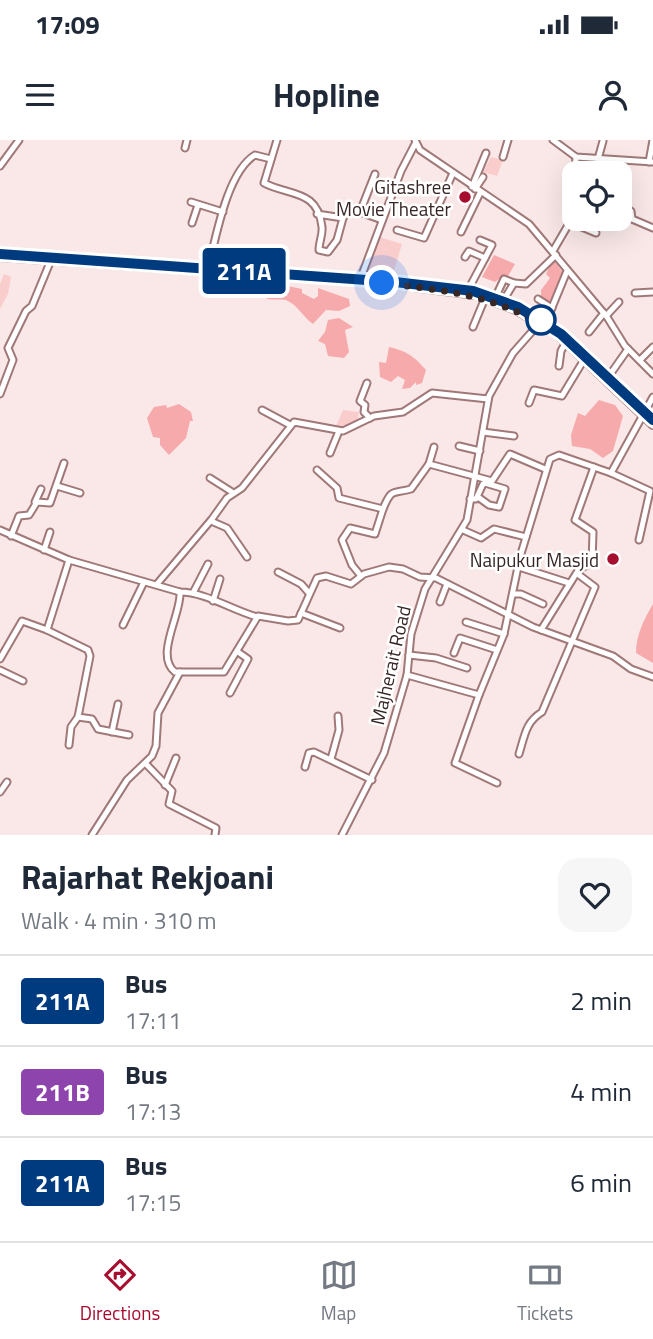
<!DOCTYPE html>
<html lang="en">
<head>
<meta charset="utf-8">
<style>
  body { margin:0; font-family:"Titillium Web",sans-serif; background:#f6f6f7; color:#1f2937; height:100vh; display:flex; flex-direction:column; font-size:26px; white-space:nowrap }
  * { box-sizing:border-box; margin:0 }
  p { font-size:23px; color:#747a83 }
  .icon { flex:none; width:38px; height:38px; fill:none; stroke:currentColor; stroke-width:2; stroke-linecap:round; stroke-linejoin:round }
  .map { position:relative; height:695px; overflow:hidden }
  .side { display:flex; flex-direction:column; background:#fff; flex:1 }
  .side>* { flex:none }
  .badge { padding:0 14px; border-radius:5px; font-size:24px; line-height:46px }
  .controls { position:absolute; left:562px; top:21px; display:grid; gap:14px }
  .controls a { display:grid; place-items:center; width:70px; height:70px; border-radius:14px; background:#fff; box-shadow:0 7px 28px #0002; font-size:35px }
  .you { position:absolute; width:35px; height:35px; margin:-18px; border:5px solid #fff; border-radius:50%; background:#1a73e8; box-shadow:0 0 0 10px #1a73e833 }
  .map>.badge { position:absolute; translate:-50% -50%; box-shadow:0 0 0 4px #fff }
  .round { display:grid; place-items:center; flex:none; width:74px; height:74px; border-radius:21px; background:#f6f6f7 }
  .overview { display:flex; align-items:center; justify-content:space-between; height:119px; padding:0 21px }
  h1 { font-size:33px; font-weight:700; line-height:52px }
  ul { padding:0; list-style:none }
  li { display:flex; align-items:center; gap:21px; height:91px; padding:0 21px; border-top:2px solid #e0e1e3 }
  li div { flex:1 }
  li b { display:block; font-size:26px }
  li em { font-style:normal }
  li .badge { min-width:77px; font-weight:700; text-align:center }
  .status { display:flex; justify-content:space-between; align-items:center; height:49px; padding:0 35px; background:#fff; direction:ltr }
  .status svg { height:19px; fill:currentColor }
  header { display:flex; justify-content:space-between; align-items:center; height:91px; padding:0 21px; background:#fff; font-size:32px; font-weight:700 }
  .tab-bar { display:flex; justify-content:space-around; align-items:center; height:98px; border-top:2px solid #e0e1e3; background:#fff; font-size:19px; color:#747a83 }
  .tab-bar a { display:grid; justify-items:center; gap:4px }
  .tab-bar .current { color:#a70d2f }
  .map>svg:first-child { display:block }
  .green { fill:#facdcd }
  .water { fill:#f7aaab }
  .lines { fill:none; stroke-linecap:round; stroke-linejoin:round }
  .minor-casing { stroke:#a07878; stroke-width:9 }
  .major-casing { stroke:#a07878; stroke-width:10 }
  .minor { stroke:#fff; stroke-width:5 }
  .major { stroke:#fff; stroke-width:7 }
  .line-casing { stroke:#fff; stroke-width:16 }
  .line { stroke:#003b80; stroke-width:10 }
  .walk { stroke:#372626; stroke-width:7; stroke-dasharray:0 12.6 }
  .poi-dot { fill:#a70d2f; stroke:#fff; stroke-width:2.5 }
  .stop-dot { fill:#fff; stroke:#003b80; stroke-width:3.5 }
  .labels { text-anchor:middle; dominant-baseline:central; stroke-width:5; stroke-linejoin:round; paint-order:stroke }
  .poi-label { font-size:19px; fill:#372626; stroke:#fff; text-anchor:end }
  .street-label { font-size:19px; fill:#372626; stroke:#fff }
</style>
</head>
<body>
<div class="status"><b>17:09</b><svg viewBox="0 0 49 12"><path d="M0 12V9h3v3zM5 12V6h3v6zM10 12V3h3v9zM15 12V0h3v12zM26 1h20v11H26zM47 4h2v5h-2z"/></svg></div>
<header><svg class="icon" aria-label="menu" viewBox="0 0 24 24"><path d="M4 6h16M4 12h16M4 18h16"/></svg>Hopline<svg class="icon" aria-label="person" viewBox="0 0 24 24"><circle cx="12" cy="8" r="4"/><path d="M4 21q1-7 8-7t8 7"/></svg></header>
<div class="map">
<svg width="653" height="695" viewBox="0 0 653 695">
  <rect width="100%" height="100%" fill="#fae8e8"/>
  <g class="green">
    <polygon points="491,17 503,20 497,36 483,32"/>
    <polygon points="380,97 402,104 391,140 362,139"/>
    <polygon points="4,134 11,137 8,154 0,169 0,144"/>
    <polygon points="343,270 359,272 358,277 362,282 334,291"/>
  </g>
  <g class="water">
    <polygon points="494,115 515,124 507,138 502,137 495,142 482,137"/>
    <polygon points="553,119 564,134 551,166 541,159 541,150 550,138 546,134"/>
    <path d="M273,143L302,149V153L314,159L318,156V148L349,159L350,166L339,171L326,170L313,184C302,176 298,165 286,160C281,159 273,160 267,159L265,150Z"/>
    <polygon points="339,178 353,187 345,190 349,212 344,218 328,216 325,204 318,201 325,192 328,180"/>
    <path d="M389,207C406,211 414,216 426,230L422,243L416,245V242L410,248L402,249L405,240L398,236L391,242L380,237L379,222L386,223Z"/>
    <polygon points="599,260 615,265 623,276 613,311 603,318 590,309 572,306 571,295 578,273 585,276"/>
    <polygon points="179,264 191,272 193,281 190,281 186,298 169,315 160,305 160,298 153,297 147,278 154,267 166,265 167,268"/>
    <path d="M653,464V523L636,513C636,495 644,479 653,464Z"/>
  </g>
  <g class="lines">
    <defs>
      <g id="minor">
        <path d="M277,0L264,43C289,56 318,49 322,87C323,94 319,102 319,110L328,112L337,100L343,78L317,74"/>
        <polyline points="415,0 420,10 529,84 607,177 625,206 653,234"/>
        <polyline points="553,0 576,17 653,22"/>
        <polyline points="185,8 187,0"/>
        <polyline points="503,17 508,0"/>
        <polyline points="598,19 603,1"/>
        <polyline points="649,22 653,0"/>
        <polyline points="0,26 19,0"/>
        <polyline points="472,47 486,13"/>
        <polyline points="475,49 483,37"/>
        <polyline points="574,49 576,17"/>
        <polyline points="191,62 223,72"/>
        <polyline points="620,66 631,71 632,79 653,88"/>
        <polyline points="360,72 382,80"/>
        <polyline points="343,78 348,69 360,72 375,34"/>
        <polyline points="570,82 596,93"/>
        <polyline points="192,83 198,65"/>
        <polyline points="397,90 424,98 453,33"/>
        <polyline points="461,92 480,53"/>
        <polyline points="553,111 574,75"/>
        <polyline points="465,117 469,111 485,118"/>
        <path d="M208,129C216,97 227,32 255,15L271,19"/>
        <polyline points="360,140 401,31 415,4"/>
        <polyline points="468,150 492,105 480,100"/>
        <polyline points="635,153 653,152"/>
        <polyline points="495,158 504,139 514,143"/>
        <polyline points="538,159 552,168"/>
        <polyline points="503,161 514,143 526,144 556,115"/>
        <polyline points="606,176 619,162"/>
        <polyline points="473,187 485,158"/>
        <polyline points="589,192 604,173"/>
        <polyline points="640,220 653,207"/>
        <polyline points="559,226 561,211 566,202"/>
        <polyline points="609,236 628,209"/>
        <polyline points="367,243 360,261 365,265 364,272 370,278"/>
        <polyline points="0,254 13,220 8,208 26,171 32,166 51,120"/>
        <polyline points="529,263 534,250 562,256 585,218"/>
        <polyline points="262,270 290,285"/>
        <polyline points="483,292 514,296"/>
        <polyline points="459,306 480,311"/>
        <polyline points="330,313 339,291"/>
        <polyline points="429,324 434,307"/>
        <path d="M317,330L337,348L339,358L383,369C392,347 393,354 411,349L429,324L492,341L510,314L545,329"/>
        <polyline points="210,338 232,352"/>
        <polyline points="57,346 80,353"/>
        <polyline points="470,359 476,359 483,344 485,343 505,349 499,367 489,365 478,357"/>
        <polyline points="35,362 41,349"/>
        <polyline points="211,381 227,388 247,417"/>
        <path d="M0,390L69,420L180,452C205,452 232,470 257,477"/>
        <polyline points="463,390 481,398 494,389 526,397"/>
        <polyline points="11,396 19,376 29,375 37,362 50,363 64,323"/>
        <polyline points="639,400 650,351 611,333 653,257"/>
        <polyline points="44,410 50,392"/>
        <polyline points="519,427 569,443"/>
        <polyline points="278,432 301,444 309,453"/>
        <polyline points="361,436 352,425 342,400 350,388 375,394 383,369"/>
        <polyline points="157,444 212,379 227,358 242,348 294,282 343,291 374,276 403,272 432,253 488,259"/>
        <path d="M180,452C182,473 154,516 175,532H224L258,476L288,481L298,480L317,438L326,436L351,444L364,434L389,427L403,429L420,437L436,438L533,487L613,516L631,529L653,537"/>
        <polyline points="193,453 208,424"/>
        <polyline points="514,454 521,454 543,464"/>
        <polyline points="213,461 220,439"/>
        <polyline points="440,462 447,444"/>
        <polyline points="301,473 340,488"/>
        <polyline points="466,482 504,494"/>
        <polyline points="123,485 144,442"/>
        <polyline points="47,490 69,420"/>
        <polyline points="541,490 579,429"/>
        <polyline points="454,513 460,498 497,510"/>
        <polyline points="409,515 436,518 467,528"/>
        <polyline points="0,519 22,481 47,490 88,510 90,516 78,577"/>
        <polyline points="0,530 23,541"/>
        <polyline points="407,535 479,555 504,494 520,417 550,319 559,315 611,333"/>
        <polyline points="230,553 248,519 238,512"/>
        <polyline points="479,555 455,623 497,643"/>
        <polyline points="112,592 118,564"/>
        <polyline points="69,605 71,587 78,577 92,579 98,589 129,595"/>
        <path d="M519,614C525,594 526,582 542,572L595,447L579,435V429L592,423L593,392L575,380L594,327"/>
        <polyline points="331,619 339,590 338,576"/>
        <polyline points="146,624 172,651 169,664 216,688 215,695"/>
        <polyline points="305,627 309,613 314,612 372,640"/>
        <polyline points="165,645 176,618"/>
        <polyline points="0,652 7,642"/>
        <polyline points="92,695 127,640 152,616 156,606 158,573 180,532"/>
        <polyline points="342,695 384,613 407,535 411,494 425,449 467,380 489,256 513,213 551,170 567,131"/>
      </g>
      <polyline id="major" points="0,117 382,143 476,155 516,170 558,195 653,285"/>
    </defs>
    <use href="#minor" class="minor-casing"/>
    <use href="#major" class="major-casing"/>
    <use href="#minor" class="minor"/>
    <use href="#major" class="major"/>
  </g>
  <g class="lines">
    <defs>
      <polyline id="line" points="0,114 395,142 473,151 518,167 561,194 653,280"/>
    </defs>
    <use href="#line" class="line-casing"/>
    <use href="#line" class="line"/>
    <path class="walk" d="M382,143C438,150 488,153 538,183L541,180"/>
  </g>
  <g class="poi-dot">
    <circle cx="465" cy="57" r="7"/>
    <circle cx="613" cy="419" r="7"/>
  </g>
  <circle class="stop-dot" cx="541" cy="180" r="14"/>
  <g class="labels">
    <g class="poi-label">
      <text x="451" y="46">Gitashree<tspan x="451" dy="22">Movie Theater</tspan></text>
      <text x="599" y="419">Naipukur Masjid</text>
    </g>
    <g class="street-label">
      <text transform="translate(390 525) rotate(-77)">Majherait Road</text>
    </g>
  </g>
</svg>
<div class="controls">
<a><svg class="icon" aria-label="locate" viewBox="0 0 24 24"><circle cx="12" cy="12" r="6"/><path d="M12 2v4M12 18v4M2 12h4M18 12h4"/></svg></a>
</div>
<div class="you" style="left:382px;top:143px"></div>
<b class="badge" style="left:244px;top:131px;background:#003b80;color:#fff">211A</b>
</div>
<section class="side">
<div class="overview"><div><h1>Rajarhat Rekjoani</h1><p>Walk · 4 min · 310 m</p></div><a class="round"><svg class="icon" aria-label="heart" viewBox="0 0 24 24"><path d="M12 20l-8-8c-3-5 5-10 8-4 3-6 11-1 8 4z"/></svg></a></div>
<ul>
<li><span class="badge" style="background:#003b80;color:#fff">211A</span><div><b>Bus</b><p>17:11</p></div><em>2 min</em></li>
<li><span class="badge" style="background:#8e44ad;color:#fff">211B</span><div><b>Bus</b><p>17:13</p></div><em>4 min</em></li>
<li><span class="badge" style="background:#003b80;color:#fff">211A</span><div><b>Bus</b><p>17:15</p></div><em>6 min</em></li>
</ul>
</section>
<nav class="tab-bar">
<a class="current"><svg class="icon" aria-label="directions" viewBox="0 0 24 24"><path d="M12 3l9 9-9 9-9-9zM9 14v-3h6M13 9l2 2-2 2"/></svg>Directions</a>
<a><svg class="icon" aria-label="map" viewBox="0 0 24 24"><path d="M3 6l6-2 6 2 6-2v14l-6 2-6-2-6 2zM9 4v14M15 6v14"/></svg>Map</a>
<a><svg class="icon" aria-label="tickets" viewBox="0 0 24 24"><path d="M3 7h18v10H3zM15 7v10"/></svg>Tickets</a>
</nav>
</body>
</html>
